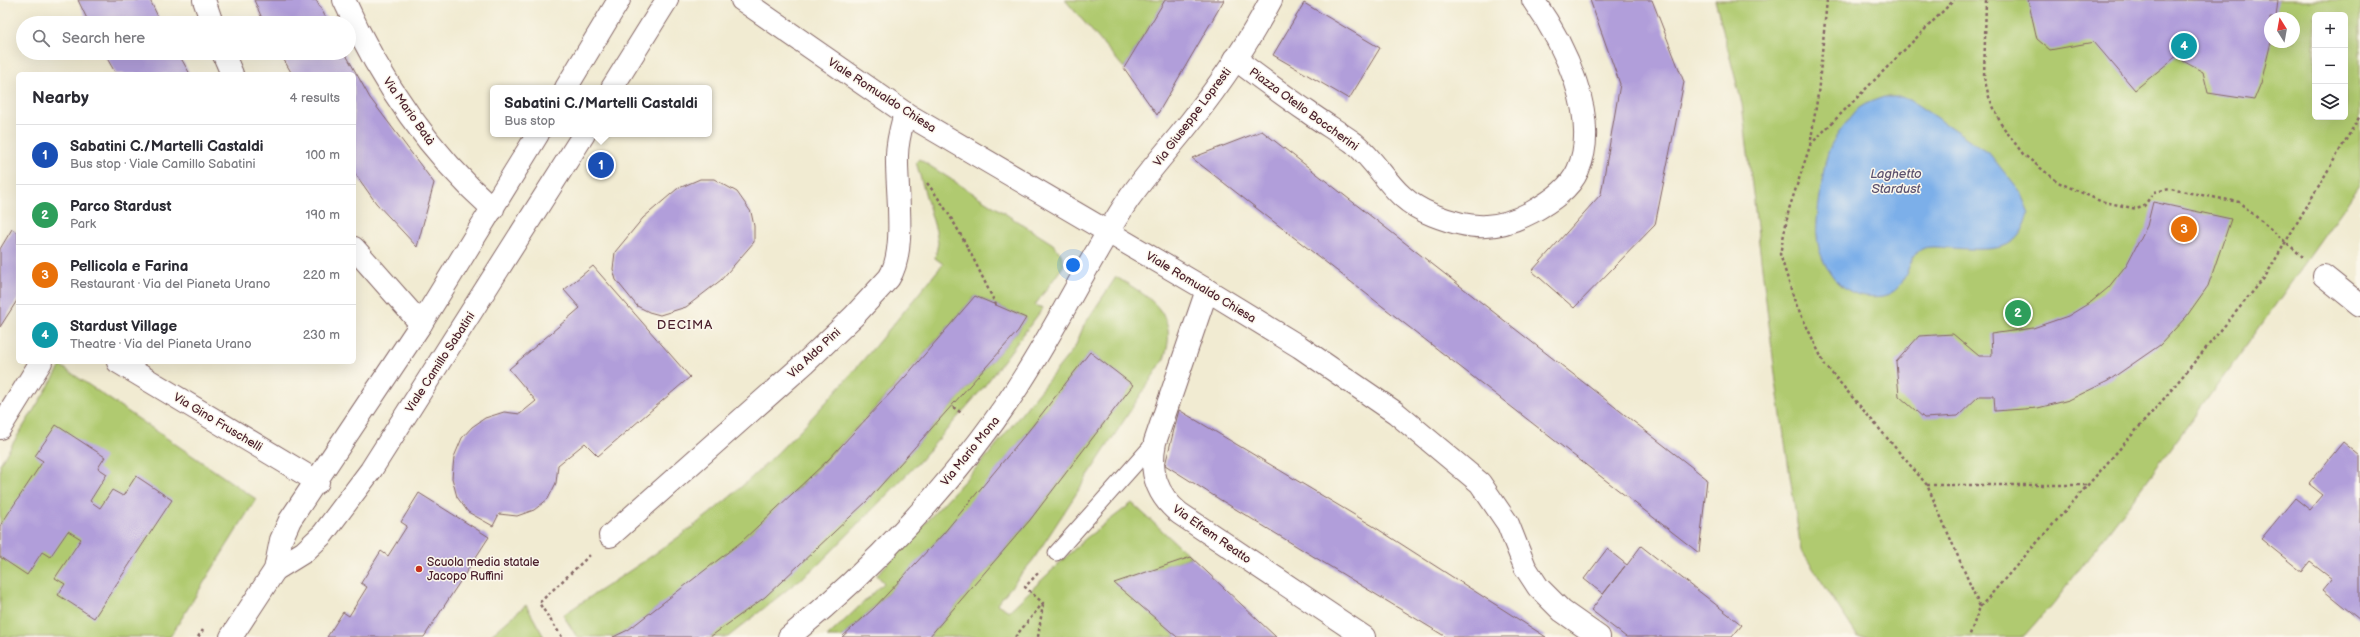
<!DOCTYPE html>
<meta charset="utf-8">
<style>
:root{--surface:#fff;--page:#f7f7f7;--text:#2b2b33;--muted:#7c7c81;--line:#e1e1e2;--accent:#c8321e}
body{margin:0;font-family:"Balsamiq Sans",sans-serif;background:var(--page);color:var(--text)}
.controls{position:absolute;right:12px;top:12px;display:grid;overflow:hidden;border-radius:6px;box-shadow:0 4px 16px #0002}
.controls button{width:36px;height:36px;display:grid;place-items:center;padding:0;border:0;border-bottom:1px solid var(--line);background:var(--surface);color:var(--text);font:20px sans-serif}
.compass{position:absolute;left:2264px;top:12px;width:36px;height:36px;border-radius:50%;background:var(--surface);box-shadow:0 4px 16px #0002;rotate:349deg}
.you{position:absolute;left:1073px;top:265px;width:14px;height:14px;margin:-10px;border:3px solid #fff;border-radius:50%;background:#1a73e8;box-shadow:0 0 0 6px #1a73e833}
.badge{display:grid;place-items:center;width:26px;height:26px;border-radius:50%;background:var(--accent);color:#fff;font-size:13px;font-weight:700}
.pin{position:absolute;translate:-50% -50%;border:2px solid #fff;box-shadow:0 1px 4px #0006}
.popup{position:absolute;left:490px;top:85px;width:222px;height:52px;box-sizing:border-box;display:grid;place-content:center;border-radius:6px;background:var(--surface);filter:drop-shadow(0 1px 3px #0005);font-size:13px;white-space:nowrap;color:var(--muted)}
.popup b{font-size:15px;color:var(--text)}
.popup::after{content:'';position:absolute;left:50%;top:100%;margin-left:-8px;border:8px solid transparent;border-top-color:var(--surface)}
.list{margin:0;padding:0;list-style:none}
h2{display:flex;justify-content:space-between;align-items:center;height:52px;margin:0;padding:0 16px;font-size:17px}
h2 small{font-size:13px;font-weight:400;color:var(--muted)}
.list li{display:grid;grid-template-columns:26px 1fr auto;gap:12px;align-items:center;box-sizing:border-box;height:60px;padding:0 16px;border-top:1px solid var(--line)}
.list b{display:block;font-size:15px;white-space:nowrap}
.list p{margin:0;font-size:13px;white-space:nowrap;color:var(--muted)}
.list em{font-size:13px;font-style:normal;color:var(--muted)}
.icon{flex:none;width:22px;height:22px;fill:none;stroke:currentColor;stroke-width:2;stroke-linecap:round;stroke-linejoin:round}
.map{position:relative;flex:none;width:2360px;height:637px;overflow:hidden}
.search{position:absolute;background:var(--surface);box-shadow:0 4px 16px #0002;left:16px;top:16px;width:340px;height:44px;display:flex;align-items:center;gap:10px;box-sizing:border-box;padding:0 14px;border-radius:22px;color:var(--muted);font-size:15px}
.panel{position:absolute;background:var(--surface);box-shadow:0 4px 16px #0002;left:16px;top:72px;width:340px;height:292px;border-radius:6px}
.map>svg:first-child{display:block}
</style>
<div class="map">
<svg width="2360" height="637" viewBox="0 0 2360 637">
<rect width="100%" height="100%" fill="#fbf7ec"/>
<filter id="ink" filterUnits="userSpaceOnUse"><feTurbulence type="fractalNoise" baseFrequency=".025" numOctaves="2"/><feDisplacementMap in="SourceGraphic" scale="8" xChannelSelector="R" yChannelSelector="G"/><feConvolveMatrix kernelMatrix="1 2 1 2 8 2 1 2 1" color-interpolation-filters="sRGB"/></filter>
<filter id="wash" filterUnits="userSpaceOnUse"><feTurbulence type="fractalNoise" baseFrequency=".012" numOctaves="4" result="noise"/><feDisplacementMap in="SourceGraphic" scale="16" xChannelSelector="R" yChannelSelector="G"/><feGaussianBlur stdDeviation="0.9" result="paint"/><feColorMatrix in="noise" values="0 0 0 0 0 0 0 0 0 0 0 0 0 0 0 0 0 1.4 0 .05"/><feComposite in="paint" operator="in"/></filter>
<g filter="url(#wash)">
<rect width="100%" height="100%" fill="#f1ebd2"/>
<g fill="#b0ca6f" stroke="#7d744d" fill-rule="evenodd">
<polygon points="1065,0 1165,0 1124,68"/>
<path d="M1715,0H2360V185L2247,345L2131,502L2053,604L2024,637H1858L1801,550L1776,382L1742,104ZM2315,15H2345V117H2315ZM2270,18H2294V42H2270Z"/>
<path d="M919,159L1053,244L1061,254L1064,265L1035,305L1043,308L983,388L917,464L818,565L728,637H710L867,501L1018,331L1026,318L975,296C901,381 826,465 742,541C707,573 666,600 628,630L613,637H577L563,615C627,572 695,531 751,478C822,413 882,338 943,264L935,258L938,243L936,231L916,162Z"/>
<path d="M1116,277C1150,297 1180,314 1164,359L1033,560L997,604L1009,611L1085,539L1132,503L1191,557L1115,583L1177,637H929L1030,520L1133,385L1090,352C1013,451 935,553 842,637H827L884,583L877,575L989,454L1075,347L1084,325Z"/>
<polygon points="61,366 256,499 170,637 0,637 0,464"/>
<polygon points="526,605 544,637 489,637"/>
</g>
<path fill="#7cafe9" stroke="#63678a" d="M1884,97H1901L1910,100L1989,153L2020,192L2029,213C2026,224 2021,237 2010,243C1994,254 1952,247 1932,247C1898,246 1919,304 1865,296C1853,295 1842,287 1834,278C1811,248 1816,224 1821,189C1823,174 1825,158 1831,145C1835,137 1852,114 1859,108C1866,103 1875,100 1884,97Z"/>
<g id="blocks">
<g fill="#b19eda">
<polygon points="78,0 150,0 161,23 89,23"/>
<polygon points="254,0 316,0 329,23 264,23"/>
<polygon points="1165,0 1224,0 1157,115 1124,68"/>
<polygon points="1590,0 1652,0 1684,82 1655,225 1574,308 1532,271 1601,194 1620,84"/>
<polygon points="2028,0 2278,0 2276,18 2270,18 2271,42 2261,83 2254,100 2208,93 2203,72 2183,61 2179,54 2135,90 2094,42 2050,50 2037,39"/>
<polygon points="1304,3 1380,48 1349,99 1273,55"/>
<polygon points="104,53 178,53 190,74 116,74"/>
<polygon points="280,53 345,53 370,98 434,183 417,247 376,203 354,172 354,74 292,74"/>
<polygon points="1262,131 1707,479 1699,553 1192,158"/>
<polygon points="700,179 714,179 737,192 751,212 754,226 754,242 721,280 686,307 660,315 649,312 637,306 616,280 613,269 615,252 643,218 677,189"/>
<polygon points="2153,202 2231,219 2208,286 2186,317 2160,345 2108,381 2069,400 2038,408 1995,411 1994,396 1979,396 1958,416 1924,418 1899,396 1896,362 1919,336 1953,334 1979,356 1992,356 1991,334 2033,328 2068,316 2091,302 2108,288 2127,264 2147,226"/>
<polygon points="12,229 18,233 18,299 0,327 0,249"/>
<polygon points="593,266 690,377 598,456 585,443 558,465 556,483 548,499 534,510 517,516 499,514 493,526 468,512 457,497 452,478 454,457 462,438 472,427 485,418 504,412 520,414 536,401 509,369 580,308 564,290"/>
<polygon points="975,296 1026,318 1018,331 867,501 765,597 710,637 613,637 628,630 741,542 828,460 906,376"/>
<polygon points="1090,352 1133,385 1030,520 929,637 842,637 874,608 943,534 1030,429"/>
<polygon points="1179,410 1373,526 1546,637 1446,637 1219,499 1165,465"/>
<polygon points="56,425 105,457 98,468 107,474 90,501 100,508 112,490 123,496 136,476 172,500 94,618 58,595 65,584 55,578 81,539 68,531 50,557 42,552 27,575 0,557 0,526 43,461 35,456"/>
<polygon points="2343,442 2360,456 2360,620 2323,590 2332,579 2310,562 2302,572 2261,539 2295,498 2310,510 2323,495 2309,484"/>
<polygon points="419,493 489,537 424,637 327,637 343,612 349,616 367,587 361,583 381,551 388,556 407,526 401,522"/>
<polygon points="1641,546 1742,625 1732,637 1626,637 1591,610 1625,566 1603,594 1584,579 1607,549 1627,565"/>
<polygon points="1191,557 1276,637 1177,637 1114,583"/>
</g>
</g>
</g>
<g filter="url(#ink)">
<use href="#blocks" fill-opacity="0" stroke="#846665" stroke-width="1"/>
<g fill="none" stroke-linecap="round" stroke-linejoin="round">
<defs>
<polyline id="service" points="1056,553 1155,442"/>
<g id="minor">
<polyline points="204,0 212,23"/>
<path d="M344,0C379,78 429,152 493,209"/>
<polyline points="742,0 905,113 1207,290 1300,347 1396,413 1480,483 1508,524 1525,567 1538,587 1562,611 1599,637"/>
<polyline points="223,53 232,74"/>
<path d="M1235,59C1259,77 1283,95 1308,112C1323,123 1339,132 1354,143C1385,169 1390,198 1433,215C1471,230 1496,231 1532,212C1550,202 1570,189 1578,170C1601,118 1563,42 1533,0"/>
<polyline points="354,248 421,324"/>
<polyline points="2324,276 2360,305"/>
<path d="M1207,290L1155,442C1149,471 1156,494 1179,513L1364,637"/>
<polyline points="118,362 318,482"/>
<polyline points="0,428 41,362"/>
<path d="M610,536L805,363L854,316L889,278C907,251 896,188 897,156C897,141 901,128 905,113"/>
<path d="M789,637C871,571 957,479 1015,391C1056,330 1087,262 1128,200C1147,173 1170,148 1191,121C1220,84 1249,42 1271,0"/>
</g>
<g id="tertiary">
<polyline points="566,88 619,0"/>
<polyline points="612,88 667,0"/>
<polyline points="275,570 304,552 323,534 371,470 584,134"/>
<polyline points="231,637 275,570 281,540 290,520 421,324 538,134"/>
</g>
</defs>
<use href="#service" stroke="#846665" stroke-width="17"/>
<use href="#minor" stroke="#846665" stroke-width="24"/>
<use href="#tertiary" stroke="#846665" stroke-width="24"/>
<g stroke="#846665" stroke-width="2.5" stroke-dasharray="3 3" stroke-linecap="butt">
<polyline points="1827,0 1818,94 1810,146 1789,209 1780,254 1795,302 1825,365 1927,485 1980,607 1969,637"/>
<polyline points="1986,0 1984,77 1989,97 2001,124 2023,154 2058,182 2100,201 2137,209 2144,206 2154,192 2170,189 2239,202 2303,257"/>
<polyline points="1810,145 1954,0"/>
<path d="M927,183C956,220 975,262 996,305"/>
<polyline points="953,407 963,414"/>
<polyline points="1927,485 2086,485"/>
<polyline points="1980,607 2162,401 2265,277 2360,116"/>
<polyline points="198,637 203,630"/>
<polyline points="562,637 539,603 590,555"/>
<polyline points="1015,637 1043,603 1025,587 1040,571"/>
<polyline points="1038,637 1043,604"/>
</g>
<use href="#service" stroke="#fff" stroke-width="15"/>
<use href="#minor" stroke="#fff" stroke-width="22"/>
<use href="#tertiary" stroke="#fff" stroke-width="22"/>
</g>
</g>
<circle fill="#c8321e" stroke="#fbf7ec" stroke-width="1.5" cx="419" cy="569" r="4"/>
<g text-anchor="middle" stroke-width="3" stroke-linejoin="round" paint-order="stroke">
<g font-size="12" fill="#4a1f2b" stroke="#fbf7ec">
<text transform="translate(882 95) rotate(33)" y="4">Viale Romualdo Chiesa</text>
<text transform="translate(1304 109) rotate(36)" y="4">Piazza Otello Boccherini</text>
<text transform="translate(409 111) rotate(55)" y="4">Via Mario Batà</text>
<text transform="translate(1192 117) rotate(-53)" y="4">Via Giuseppe Lopresti</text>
<text transform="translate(1201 287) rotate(31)" y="4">Viale Romualdo Chiesa</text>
<text transform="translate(814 353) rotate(-43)" y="4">Via Aldo Pini</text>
<text transform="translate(440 362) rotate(-57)" y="4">Viale Camillo Sabatini</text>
<text transform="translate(218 422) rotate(31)" y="4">Via Gino Fruschelli</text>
<text transform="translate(970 451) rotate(-51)" y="4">Via Mario Mona</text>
<text transform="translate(1212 534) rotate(35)" y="4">Via Efrem Reatto</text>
</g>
<g font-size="12" fill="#4a1f2b" stroke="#fbf7ec" text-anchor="start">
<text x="427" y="566">Scuola media statale<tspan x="427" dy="14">Jacopo Ruffini</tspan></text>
</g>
<g font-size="13" font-style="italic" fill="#5c516e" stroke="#fbf7ec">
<text x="1896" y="178">Laghetto<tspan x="1896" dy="15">Stardust</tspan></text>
</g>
<g font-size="13" letter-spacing="1" fill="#4a1f2b" stroke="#fbf7ec">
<text x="685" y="329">DECIMA</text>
</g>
</g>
</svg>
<div class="controls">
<button>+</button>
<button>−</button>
<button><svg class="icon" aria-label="layers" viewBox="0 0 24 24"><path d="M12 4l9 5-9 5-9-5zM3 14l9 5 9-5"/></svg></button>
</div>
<svg class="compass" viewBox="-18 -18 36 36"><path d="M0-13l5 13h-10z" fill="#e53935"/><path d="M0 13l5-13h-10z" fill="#7c7c81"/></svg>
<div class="you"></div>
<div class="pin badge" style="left:601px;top:165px;background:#1a4fb4">1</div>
<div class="popup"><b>Sabatini C./Martelli Castaldi</b>Bus stop</div>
<div class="pin badge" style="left:2018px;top:313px;background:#2e9e5b">2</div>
<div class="pin badge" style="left:2184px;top:229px;background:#e8710a">3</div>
<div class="pin badge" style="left:2184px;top:46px;background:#0f9aa8">4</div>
<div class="search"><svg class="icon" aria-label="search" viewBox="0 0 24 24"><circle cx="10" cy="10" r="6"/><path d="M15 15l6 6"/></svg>Search here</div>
<section class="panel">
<h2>Nearby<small>4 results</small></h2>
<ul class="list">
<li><span class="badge" style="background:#1a4fb4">1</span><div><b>Sabatini C./Martelli Castaldi</b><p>Bus stop · Viale Camillo Sabatini</p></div><em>100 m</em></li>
<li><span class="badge" style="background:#2e9e5b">2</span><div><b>Parco Stardust</b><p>Park</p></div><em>190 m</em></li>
<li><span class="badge" style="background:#e8710a">3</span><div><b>Pellicola e Farina</b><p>Restaurant · Via del Pianeta Urano</p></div><em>220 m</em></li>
<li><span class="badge" style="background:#0f9aa8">4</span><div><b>Stardust Village</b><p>Theatre · Via del Pianeta Urano</p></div><em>230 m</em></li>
</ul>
</section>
</div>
